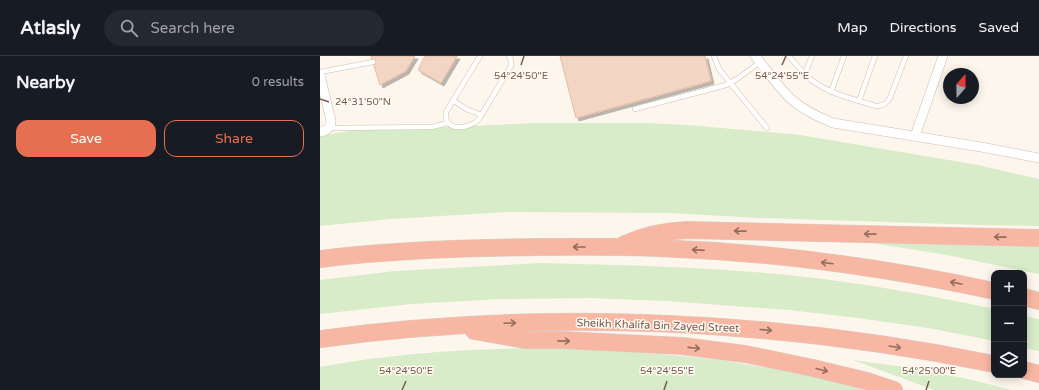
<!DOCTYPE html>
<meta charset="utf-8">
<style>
:root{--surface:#171b24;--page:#242831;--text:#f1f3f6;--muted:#9ea1a6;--line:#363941;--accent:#e76f51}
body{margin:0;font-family:"Varela Round",sans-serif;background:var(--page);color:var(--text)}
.controls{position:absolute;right:12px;bottom:12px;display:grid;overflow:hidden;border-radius:8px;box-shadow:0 2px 10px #0003}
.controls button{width:36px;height:36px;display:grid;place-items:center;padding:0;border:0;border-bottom:1px solid var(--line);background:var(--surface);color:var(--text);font:20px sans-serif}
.compass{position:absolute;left:623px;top:12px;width:36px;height:36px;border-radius:50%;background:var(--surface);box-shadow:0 2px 10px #0003;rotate:20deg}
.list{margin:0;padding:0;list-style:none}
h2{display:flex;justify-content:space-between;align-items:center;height:52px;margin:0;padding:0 16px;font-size:17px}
h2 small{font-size:13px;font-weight:400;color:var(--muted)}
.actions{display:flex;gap:8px;padding:12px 16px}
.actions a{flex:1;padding:9px 0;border:1px solid var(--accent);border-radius:12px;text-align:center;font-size:14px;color:var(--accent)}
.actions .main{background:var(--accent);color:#fff}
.icon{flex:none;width:22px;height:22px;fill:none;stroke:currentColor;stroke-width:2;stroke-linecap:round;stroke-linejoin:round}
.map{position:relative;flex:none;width:719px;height:334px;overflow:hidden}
header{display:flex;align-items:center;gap:24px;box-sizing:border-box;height:56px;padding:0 20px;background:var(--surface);border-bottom:1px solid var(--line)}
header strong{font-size:19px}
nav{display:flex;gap:22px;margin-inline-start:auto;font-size:14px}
.search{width:280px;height:36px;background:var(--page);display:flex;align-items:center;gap:10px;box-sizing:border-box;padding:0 14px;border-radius:22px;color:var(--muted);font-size:15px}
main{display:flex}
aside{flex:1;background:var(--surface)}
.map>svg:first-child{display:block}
</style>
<header>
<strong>Atlasly</strong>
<div class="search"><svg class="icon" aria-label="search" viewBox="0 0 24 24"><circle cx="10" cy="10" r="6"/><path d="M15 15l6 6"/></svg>Search here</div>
<nav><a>Map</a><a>Directions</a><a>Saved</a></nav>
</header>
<main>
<aside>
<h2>Nearby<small>0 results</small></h2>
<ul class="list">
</ul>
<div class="actions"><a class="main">Save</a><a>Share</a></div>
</aside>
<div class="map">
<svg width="719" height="334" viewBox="0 0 719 334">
<defs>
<filter id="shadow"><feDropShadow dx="3" dy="3" stdDeviation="0" flood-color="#0004"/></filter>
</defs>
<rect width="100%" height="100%" fill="#fdf6ec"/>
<g fill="#d8ecc9">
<polygon points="216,67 325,67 368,69 480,79 658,109 719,123 719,170 661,169 439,162 349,157 187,156 71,163 0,170 0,80 34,74 60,74"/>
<polygon points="539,185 719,188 719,218 627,199"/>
<path d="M222,207C307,209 392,211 477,220C543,227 609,239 674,253V285L608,272L538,262L469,254L347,245L269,242L180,243L91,248L0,258V224L75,215Z"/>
<polygon points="704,260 719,263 719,295 704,292"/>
<path d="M203,292C265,292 327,296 389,303H396C446,312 498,319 547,334H0V311C67,298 135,294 203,292Z"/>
<polygon points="533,304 584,311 648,323 692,334 614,334"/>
</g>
<g fill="#f3d5c3" stroke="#e6bba3" filter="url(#shadow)">
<polygon points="51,0 95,0 86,15 60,29"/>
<polygon points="105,0 137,0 121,27 98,14"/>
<polygon points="240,0 385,0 391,25 256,62"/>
</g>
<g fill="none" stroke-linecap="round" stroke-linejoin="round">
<defs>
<g id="service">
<path d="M160,0L126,56C123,77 150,73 159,63L191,10V4L189,0"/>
<polyline points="394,0 399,13 403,18 447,72"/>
<path d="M469,0C476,8 482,16 490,23C509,38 533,43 556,50C562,50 567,48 570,42L586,0"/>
<polyline points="0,16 53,6"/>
<polyline points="485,18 492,0"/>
<polyline points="511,36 524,0"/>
<polyline points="133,44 146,53 162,59"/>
<polyline points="539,45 555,0"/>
<polyline points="315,53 406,29 417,23 440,6"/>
<polyline points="9,72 112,71 127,67"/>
</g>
<g id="minor">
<path d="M435,0C447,14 457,30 471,43C483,54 498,61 513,67L661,91L719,102"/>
<path d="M0,19L11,65C11,71 7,75 0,76"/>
<polyline points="595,80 623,0"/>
</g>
<g id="motorway">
<path d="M305,188C325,179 345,175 366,174L719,182"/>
<path d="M0,203C72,194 145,192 217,191C257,191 297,190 337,192C450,196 563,211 674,235"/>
<polyline points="704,241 719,245"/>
<polyline points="154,275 188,281 206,284 243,284 362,290 425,298 493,312 547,325 574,334"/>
<path d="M0,283C224,253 453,263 674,308"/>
<polyline points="704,314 719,318"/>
</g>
</defs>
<use href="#service" stroke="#d1beb0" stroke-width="5.5"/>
<use href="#minor" stroke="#d1beb0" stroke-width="10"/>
<use href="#motorway" stroke="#dad1cd" stroke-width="18"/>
<use href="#service" stroke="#fff" stroke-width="4.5"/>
<use href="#minor" stroke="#fff" stroke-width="9"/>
<use href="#motorway" stroke="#f7b7a3" stroke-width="17"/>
</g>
<defs><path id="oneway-shaft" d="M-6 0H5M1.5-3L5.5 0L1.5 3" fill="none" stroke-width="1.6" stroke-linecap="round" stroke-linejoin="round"/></defs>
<g stroke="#936e5e">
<use href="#oneway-shaft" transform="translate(420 175) rotate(-179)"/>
<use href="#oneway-shaft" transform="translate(550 178) rotate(-179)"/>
<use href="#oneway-shaft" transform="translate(680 181) rotate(-179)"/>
<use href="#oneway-shaft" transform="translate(259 191) rotate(180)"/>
<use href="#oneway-shaft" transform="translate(378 194) rotate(-176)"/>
<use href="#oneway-shaft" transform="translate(507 207) rotate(-173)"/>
<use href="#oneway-shaft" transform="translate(636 227) rotate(-170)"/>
<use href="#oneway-shaft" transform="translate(190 267) rotate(-2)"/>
<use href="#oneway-shaft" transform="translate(446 274) rotate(5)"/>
<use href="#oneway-shaft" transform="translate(244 285) rotate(1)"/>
<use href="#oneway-shaft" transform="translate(575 291) rotate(9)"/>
<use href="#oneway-shaft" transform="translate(374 292) rotate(6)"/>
<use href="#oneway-shaft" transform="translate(502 314) rotate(14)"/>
</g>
<path fill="none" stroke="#7a5c4d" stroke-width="1.5" d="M201,9L204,0M462,9L466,0M0,43L9,46M82,334L86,325M344,334L347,325M606,334L609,325"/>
<g text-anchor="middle" stroke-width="3" stroke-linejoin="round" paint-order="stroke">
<g font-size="11" fill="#7a5c4d" stroke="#fffaf3">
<text transform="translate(338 269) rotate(2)" y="4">Sheikh Khalifa Bin Zayed Street</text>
</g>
</g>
<g font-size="10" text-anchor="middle" fill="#7a5c4d" stroke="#fffaf3" stroke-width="3" stroke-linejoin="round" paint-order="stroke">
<text x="201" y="23">54°24'50"E</text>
<text x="462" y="23">54°24'55"E</text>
<text x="43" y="49">24°31'50"N</text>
<text x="86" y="318">54°24'50"E</text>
<text x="347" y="318">54°24'55"E</text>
<text x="609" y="318">54°25'00"E</text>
</g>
</svg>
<div class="controls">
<button>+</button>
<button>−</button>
<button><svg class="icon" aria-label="layers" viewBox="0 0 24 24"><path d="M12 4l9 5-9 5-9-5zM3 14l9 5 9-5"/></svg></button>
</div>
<svg class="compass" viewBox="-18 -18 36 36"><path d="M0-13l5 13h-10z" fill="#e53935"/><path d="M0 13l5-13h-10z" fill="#9ea1a6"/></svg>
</div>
</main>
